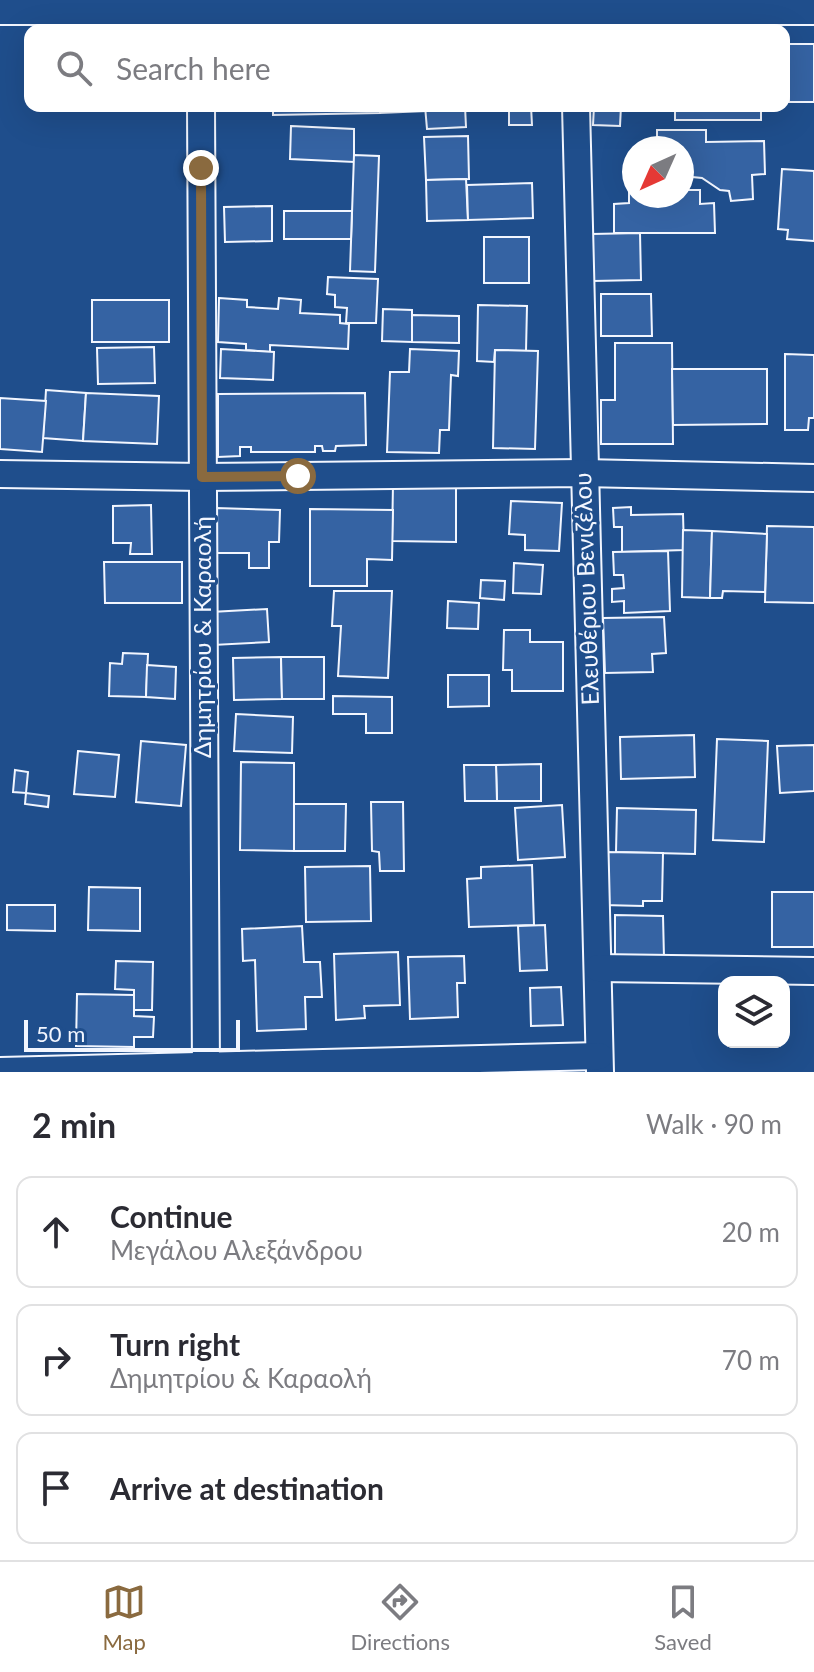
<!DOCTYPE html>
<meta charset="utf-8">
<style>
:root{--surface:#fff;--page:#f2f2f3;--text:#2b2b33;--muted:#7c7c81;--line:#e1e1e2;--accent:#8a6a3f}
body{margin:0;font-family:Lato,sans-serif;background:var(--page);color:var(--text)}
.controls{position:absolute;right:24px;bottom:24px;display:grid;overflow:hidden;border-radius:16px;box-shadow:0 8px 32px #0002}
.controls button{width:72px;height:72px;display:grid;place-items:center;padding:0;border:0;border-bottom:2px solid var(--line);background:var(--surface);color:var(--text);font:40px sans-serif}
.compass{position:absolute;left:622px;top:136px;width:72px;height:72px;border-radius:50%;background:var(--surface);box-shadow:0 8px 32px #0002;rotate:225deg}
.scale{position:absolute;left:24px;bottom:20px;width:216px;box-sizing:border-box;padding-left:8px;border:4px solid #f2f6ff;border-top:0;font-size:22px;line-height:28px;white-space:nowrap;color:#f2f6ff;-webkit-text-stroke:6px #1f4e8c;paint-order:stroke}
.stop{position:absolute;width:24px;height:24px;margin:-18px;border:6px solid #8a6a3f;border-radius:50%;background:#fff}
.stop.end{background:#8a6a3f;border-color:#fff;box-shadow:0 2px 8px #0008}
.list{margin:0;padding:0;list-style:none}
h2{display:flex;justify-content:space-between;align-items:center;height:104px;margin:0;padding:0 32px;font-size:34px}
h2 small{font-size:26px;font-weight:400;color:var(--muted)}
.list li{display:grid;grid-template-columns:52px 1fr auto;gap:24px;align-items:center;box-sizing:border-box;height:112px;margin:0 16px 16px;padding:0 16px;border:2px solid var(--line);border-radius:16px}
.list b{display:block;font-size:30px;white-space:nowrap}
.list p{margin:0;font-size:26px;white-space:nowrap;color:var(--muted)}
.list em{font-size:26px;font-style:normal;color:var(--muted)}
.icon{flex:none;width:44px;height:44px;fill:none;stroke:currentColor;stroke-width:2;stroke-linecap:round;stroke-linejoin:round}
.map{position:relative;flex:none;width:814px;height:1072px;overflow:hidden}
.search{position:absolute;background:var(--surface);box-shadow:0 8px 32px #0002;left:24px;right:24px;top:24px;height:88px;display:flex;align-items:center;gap:20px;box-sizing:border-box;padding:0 28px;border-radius:16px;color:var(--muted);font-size:30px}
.sheet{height:488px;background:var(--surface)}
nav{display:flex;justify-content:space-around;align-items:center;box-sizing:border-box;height:112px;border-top:2px solid var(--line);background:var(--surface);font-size:22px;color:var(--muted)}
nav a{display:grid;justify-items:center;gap:4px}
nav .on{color:var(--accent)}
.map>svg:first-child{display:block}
</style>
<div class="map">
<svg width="814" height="1072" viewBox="0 0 814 1072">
<rect width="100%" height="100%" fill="#1f4e8c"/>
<g fill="#3563a3" stroke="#f2f6ff" stroke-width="2">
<rect x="789" y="44" width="25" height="58"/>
<polygon points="273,106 380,106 380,113 273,115"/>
<polygon points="380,106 425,106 426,111 380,113"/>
<polygon points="425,106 465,106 466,127 427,129"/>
<polygon points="492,106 531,106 532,125 509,125 509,109 492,109"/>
<polygon points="594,106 621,106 620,126 593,125"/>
<rect x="675" y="106" width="86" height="14"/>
<polygon points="291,126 354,129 354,162 290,159"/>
<polygon points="657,130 706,130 706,142 764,141 765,174 752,175 753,199 731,201 729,191 720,190 702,178 682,176 682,148 657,148"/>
<polygon points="468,136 469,179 426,180 424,137"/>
<polygon points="354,155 379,156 375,272 350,271"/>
<polygon points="782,169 814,171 814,241 787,239 788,230 778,229"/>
<polygon points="466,179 468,220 427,221 426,180"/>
<polygon points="532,183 533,218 468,220 467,185"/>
<polygon points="629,190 634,190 634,196 682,196 682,190 700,190 700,204 714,203 715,233 614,233 614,204 629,203"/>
<polygon points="272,206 272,241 225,242 224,207"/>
<polygon points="284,211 352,211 351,239 284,239"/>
<polygon points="640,233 641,280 593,281 592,234"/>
<rect x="484" y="237" width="45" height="46"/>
<polygon points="328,277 378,279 376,323 346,323 347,308 335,307 335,295 327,294"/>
<polygon points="601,294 651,294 652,336 601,336"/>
<polygon points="219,298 247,300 247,307 278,309 279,298 301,300 300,313 340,315 340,323 349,324 348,349 270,345 270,352 246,350 246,344 218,342"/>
<rect x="92" y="300" width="77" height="42"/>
<polygon points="478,305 527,306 526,351 495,350 494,362 477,361"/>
<polygon points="383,309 412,310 412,342 382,341"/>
<polygon points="412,315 459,316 459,343 412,342"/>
<polygon points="615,343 672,343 673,444 601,444 601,400 615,400"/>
<polygon points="154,347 155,383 98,384 97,348"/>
<polygon points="221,349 274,352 273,380 220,378"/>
<polygon points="410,349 459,351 458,376 451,375 449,430 440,430 439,453 387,452 390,372 409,372"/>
<polygon points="495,350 538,351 535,449 493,448"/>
<polygon points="785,354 814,355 814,418 809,418 808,430 785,430"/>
<polygon points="672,369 767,369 767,424 673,425"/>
<polygon points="46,390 86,393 83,441 43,438"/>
<polygon points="86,393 159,396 157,444 83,441"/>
<polygon points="365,393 366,445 336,446 335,451 323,451 322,446 315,446 315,452 251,452 251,447 240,447 240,456 218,457 218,394"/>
<polygon points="0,398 46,401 42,452 0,449"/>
<polygon points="393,484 456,485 456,542 392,541"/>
<polygon points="511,501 562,503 559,551 525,550 525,535 509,534"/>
<polygon points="151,505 152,554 130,554 131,543 113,543 113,506"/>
<polygon points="631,507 631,515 683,514 684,550 622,552 622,527 614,527 613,508"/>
<polygon points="216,508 280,510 279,542 269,542 269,568 249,568 249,553 215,553"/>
<polygon points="310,509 393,510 392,560 367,559 367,586 310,586"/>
<polygon points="767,526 814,527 814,603 765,602"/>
<polygon points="683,530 712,531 710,598 682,597"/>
<polygon points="712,531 767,534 765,592 723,591 722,598 710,598"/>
<polygon points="668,551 670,611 624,613 624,601 612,602 612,589 624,588 623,575 614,575 613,552"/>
<polygon points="104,562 182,562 182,603 105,603"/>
<polygon points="514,563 543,565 541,594 513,593"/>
<polygon points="481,580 505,581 504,600 480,598"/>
<polygon points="334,591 392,591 388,678 338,676 341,626 332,626"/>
<polygon points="448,601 479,603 478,629 447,628"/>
<polygon points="267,609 269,642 213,645 211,612"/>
<polygon points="664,617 666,653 652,654 653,672 605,673 603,618"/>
<polygon points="504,630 530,630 530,642 563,642 563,691 512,691 512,670 503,670"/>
<polygon points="123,653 148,654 146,697 109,696 110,663 122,664"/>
<polygon points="281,657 282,699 234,700 233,658"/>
<polygon points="281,657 324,657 324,699 282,699"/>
<polygon points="147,665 176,667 175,699 146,697"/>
<polygon points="448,675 489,675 489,706 448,707"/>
<polygon points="333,696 392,697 392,733 366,733 366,714 333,714"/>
<polygon points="236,714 293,717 292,753 234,751"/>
<polygon points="694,735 695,777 621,779 620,737"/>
<polygon points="717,739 768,741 764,842 713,840"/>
<polygon points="141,741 186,745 181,806 136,802"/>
<polygon points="814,745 814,791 780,793 777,746"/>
<polygon points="78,751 119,755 115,797 74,794"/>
<polygon points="241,762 294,763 294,851 240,850"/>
<polygon points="541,764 541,801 497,801 496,765"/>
<polygon points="464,765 496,765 497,801 465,801"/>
<polygon points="15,770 28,772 26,793 13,792"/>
<polygon points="26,793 49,796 48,807 25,804"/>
<polygon points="371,802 403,802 404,871 380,871 379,852 372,851"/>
<polygon points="294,804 346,804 345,851 294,851"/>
<polygon points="562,805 565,857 518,860 515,808"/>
<polygon points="617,808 696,810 695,854 616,852"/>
<polygon points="605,852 663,853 662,901 643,901 643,906 603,905"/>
<polygon points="532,865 534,925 469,927 467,879 481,878 481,867"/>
<polygon points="370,866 371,921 306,922 305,867"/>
<polygon points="89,887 140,888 140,931 88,930"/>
<rect x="772" y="892" width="42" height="55"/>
<polygon points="7,905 55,905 55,931 7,930"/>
<polygon points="615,915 663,916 664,958 615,958"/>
<polygon points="545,925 547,970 520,971 518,926"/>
<polygon points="302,926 304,962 320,962 322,997 305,997 306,1029 257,1031 255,960 243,961 242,929"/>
<polygon points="398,952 400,1005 364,1006 365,1018 336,1020 334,954"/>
<polygon points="464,956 465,983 457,983 458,1017 410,1019 408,957"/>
<polygon points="116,961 153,962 152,1010 134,1010 134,990 115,989"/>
<polygon points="561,987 563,1025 531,1026 530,988"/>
<polygon points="77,994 134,995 134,1016 154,1017 153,1037 134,1037 134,1047 76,1046"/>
</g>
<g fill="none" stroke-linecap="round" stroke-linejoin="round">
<defs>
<g id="minor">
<polyline points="0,11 814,11"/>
<polyline points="201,106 206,1072"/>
<polyline points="576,106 600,1072"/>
<polyline points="0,474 202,477 583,473 814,478"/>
<polyline points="598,968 814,971"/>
<polyline points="0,1071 599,1056"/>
</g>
</defs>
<use href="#minor" stroke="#f2f6ff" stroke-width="30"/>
<use href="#minor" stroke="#1f4e8c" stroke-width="26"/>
</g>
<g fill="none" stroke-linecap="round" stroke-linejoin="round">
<polyline stroke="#8a6a3f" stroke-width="10" points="201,168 202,477 298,476"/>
</g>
<g text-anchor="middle" stroke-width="6" stroke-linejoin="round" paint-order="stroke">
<g font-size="24" fill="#f2f6ff" stroke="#1f4e8c">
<text transform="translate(587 589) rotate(-92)" y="8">Ελευθέριου Βενιζέλου</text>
<text transform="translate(203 637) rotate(-90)" y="8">Δημητρίου &amp; Καραολή</text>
</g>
</g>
</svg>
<div class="controls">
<button><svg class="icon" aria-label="layers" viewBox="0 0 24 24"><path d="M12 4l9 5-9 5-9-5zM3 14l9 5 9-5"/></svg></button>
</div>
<svg class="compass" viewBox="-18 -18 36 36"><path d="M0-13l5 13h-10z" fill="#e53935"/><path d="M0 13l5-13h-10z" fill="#7c7c81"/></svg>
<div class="scale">50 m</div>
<div class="stop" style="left:298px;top:476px"></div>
<div class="stop end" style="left:201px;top:168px"></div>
<div class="search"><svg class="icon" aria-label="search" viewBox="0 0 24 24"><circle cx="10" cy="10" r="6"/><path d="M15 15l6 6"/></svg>Search here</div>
</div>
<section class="sheet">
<h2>2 min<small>Walk · 90 m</small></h2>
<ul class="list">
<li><svg class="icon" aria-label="ahead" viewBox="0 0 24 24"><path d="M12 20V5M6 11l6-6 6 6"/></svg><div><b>Continue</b><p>Μεγάλου Αλεξάνδρου</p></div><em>20 m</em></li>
<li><svg class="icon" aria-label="right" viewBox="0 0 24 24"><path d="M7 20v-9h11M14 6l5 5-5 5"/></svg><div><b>Turn right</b><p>Δημητρίου &amp; Καραολή</p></div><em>70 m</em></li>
<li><svg class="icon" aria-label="arrive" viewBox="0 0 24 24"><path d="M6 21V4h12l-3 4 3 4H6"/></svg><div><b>Arrive at destination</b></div></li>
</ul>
</section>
<nav>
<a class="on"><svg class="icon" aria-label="map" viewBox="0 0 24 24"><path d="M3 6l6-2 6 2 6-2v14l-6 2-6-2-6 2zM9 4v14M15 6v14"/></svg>Map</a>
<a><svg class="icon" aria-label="directions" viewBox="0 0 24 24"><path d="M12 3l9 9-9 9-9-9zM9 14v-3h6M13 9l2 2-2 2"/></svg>Directions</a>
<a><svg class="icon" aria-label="saved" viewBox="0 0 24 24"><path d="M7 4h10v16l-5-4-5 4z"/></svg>Saved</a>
</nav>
